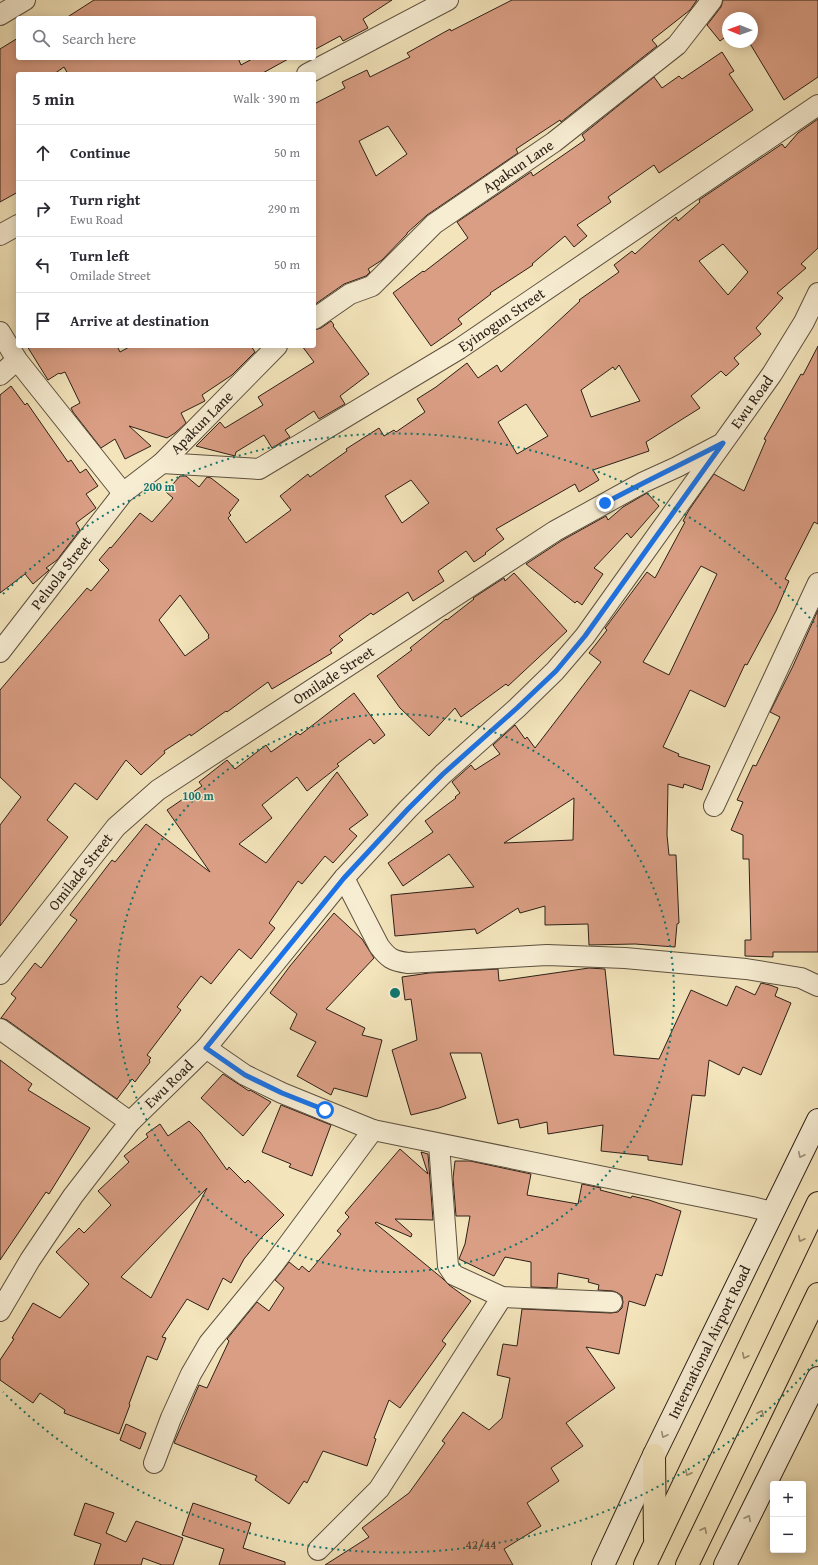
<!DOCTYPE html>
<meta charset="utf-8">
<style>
:root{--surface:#fff;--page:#f2f2f3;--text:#2b2b33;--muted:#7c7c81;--line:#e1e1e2}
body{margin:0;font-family:"Gentium Book Plus",serif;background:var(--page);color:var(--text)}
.controls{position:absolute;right:12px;bottom:12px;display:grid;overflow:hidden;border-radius:4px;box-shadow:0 2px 10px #0003}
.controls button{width:36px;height:36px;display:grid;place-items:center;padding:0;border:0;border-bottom:1px solid var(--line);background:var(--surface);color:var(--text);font:20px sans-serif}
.compass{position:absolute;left:722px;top:12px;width:36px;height:36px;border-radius:50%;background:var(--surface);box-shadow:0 2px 10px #0003;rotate:271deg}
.stop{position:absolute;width:12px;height:12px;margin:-9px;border:3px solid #1a73e8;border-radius:50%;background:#fff}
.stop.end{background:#1a73e8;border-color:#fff;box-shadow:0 1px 4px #0008}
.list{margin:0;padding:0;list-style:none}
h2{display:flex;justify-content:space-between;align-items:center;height:52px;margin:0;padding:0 16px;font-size:17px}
h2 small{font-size:13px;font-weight:400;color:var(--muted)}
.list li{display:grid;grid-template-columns:26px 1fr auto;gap:12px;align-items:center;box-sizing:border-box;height:56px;padding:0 16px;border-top:1px solid var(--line)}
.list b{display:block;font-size:15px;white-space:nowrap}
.list p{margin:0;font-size:13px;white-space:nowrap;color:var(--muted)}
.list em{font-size:13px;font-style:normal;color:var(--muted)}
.icon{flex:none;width:22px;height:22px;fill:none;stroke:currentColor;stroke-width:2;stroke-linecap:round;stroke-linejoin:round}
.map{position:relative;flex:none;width:818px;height:1565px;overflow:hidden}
.search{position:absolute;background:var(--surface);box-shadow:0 2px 10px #0003;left:16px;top:16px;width:300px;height:44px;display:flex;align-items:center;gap:10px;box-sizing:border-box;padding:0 14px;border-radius:4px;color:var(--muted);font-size:15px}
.panel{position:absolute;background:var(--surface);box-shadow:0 2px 10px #0003;left:16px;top:72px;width:300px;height:276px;border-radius:4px}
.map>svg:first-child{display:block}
</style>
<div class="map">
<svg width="818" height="1565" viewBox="0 0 818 1565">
<rect width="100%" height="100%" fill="#f3e4bb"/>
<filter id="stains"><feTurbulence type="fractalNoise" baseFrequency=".005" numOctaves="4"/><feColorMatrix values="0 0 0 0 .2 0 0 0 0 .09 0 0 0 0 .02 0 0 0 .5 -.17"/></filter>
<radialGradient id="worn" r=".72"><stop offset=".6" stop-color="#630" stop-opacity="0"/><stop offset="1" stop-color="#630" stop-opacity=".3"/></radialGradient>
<g fill="#da9e84" stroke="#2d2016" fill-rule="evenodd">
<polygon points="94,0 392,0 363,19 368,28 343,41 340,36 314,50 314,18 66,18"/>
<path d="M512,0H697L690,10L652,40L657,46L561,122L560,120L516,149L518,153L427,215L407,233V234L382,260L368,269L370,272L366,276L344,284L314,305V104L345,88L342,82L367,70L370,77L410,57L407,53L450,29L451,31ZM388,126L407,154L376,176L359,141Z"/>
<polygon points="723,0 818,0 818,77 784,100 749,42 752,42 752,18 728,18 728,35 720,41 707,25 721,7"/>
<polygon points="18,38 18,58 238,58 241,65 254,58 290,58 261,74 68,74 64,67 54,74 18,74 18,192 0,202 0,49"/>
<polygon points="722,52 734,71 729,74 753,110 659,173 654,165 608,197 611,202 577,225 587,236 574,247 565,236 532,264 533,265 490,293 491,294 458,319 462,324 431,346 393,293 423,271 424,272 468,238 457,222 531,172 533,176 585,140 582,135 654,77 662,88 679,76 682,79"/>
<path d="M818,119V248L801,264L806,268L777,293L783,298L756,328L761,334L734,358L739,364L726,376L721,371L691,396L700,408L646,442L649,451L593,470L599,480L579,492L575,484L496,529L504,539L485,553L486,554L474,562L466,551L438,571L444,581L413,601L408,592L373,615L371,613L339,636L343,640L330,650L332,653L272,689L268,682L227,712L226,711L191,736L190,734L164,751L165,753L141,775L126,760L97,800L75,783L47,820L68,837L0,926V825L21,797L0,777V690L87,588L91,591L109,570L99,560L110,547L111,548L140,513L152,522L173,498L166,492L180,476H186L199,487L207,477L211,478L239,500L229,513L231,515L228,518L246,543L291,510L280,496L308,474L310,477L347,451L346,449L379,428L384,436L394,430L396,432L425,412L417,399L436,387L467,363L478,378L497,365L501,372L540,338L580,301L579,300L619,272L614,265L632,251L635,254L676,217L678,221L700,202L699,200L782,144L785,148L798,133ZM723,244L748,272L728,295L699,261ZM619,365L640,401L591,417L581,390L613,367L615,370ZM526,404L548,436L517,454L498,422ZM411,480L429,503L402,523L385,496ZM180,595L209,635L208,636L209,638L185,656L159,620Z"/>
<polygon points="331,321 334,325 333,326 369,374 340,396 345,404 319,419 314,411 285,430 290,437 272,448 264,435 236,452 235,456 196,446 220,422 225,428 263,405 258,397 314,362 302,346 314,346 314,330 321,328"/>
<polygon points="27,346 117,346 120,352 131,346 251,346 255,352 232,375 202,395 205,401 181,413 186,423 175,433 167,438 129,426 151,446 125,459 115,439 101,448 73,412 71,408 80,403 65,372 60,374 59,373 48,380"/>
<path d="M818,346V524L814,522L785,579L789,581L776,611L747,665L745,664L725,707L690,690L663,747L679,754L678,756L710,766L702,790L684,784L683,788L668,784L667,835L669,855H676L679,923L677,924L675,947L635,944L589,945L588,924L545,925V906L520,913L518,908L477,934L475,929L395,936L391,895L474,887L449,854L403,886L388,863L433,832L425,821L456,798L455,797L460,793L452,782L471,765L475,770L500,754L493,745L515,725L525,739L527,737L535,748L601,662L589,653L607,630L605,628L606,627L647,572L655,578L685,522L683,521L689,510L714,474L744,491L766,440L764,439L801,374L803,375ZM701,566L717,574L669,675L643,662ZM574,798L573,840L504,843Z"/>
<polygon points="11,386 25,405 27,403 68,462 71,460 80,473 86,469 98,486 86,494 96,508 76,523 80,530 57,560 46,568 49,570 47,572 33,584 25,574 0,593 0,395"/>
<polygon points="647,493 659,506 631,538 627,533 594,568 603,574 582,605 577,601 575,603 526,564 561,541 606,516 608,520 623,507"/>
<polygon points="514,573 567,631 508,686 506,684 461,717 455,708 429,736 400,708 377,676 412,650 410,648 446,619 447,620 474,599 473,598 504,578 505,581"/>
<polygon points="818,610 818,952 773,952 773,957 745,956 745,940 751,940 749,859 743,859 743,835 731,830 743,802 737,800 753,765 756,766 780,717 770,712 793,666"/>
<polygon points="354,693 385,735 374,744 370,739 337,764 339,766 307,791 297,777 262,805 272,818 239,844 266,863 337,772 368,815 349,829 357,836 333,863 325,856 302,884 298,881 269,923 275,928 251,959 239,949 211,984 201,976 177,1007 181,1010 147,1055 151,1058 149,1060 150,1062 135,1082 132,1079 117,1099 7,1020 1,1018 16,998 11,994 35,963 41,968 77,920 70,915 112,860 115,862 146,824 210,872 167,810 202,786 199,782 227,760 235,769 266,745 271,752 298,733 300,735"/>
<polygon points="334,913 362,939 374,958 326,1009 365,1028 362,1035 382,1040 367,1097 334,1088 331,1095 297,1076 316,1042 290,1029 297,1014 270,993 290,966"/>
<polygon points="589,968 605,969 614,1055 659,1059 691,990 727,1006 736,986 755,995 761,983 770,985 778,988 775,996 791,1003 761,1075 743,1067 739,1075 709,1060 705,1096 692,1095 682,1165 648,1160 648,1156 601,1151 603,1125 548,1134 547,1122 520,1128 518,1119 498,1124 481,1053 450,1053 466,1098 439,1108 411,1115 392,1050 417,1040 411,999 405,1000 402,977 429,973 498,969 499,981"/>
<polygon points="0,1060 32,1084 28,1090 90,1128 49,1194 46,1192 0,1260"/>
<polygon points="223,1074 249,1091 250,1090 271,1102 243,1136 201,1098"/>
<polygon points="281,1105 331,1125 312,1176 289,1167 291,1164 262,1152"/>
<path d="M189,1121L200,1132L227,1170L229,1167L245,1183L248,1180L284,1215L261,1238L244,1259L231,1283L223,1278L208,1310L187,1299L162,1337L166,1338L157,1360L147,1356L129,1404L130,1405L119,1434L64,1413L65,1410L40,1393L33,1403L0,1380V1360L14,1339L12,1338L33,1303L60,1318L89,1284L56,1252L79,1228L84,1233L111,1205L98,1191L129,1162L124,1156L148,1137L146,1134L160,1124L168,1136ZM207,1188L151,1298L121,1277Z"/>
<polygon points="400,1149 428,1174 421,1152 428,1154 433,1220 395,1219 412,1234 411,1237 376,1222 375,1223 442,1278 449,1285 471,1301 442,1341 446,1344 400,1408 389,1400 374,1438 376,1439 367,1466 323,1451 307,1483 304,1481 289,1504 255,1480 257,1476 174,1443 199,1385 207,1388 229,1341 227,1339 257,1302 269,1311 284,1288 275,1280 289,1262 299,1270 302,1266 309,1272 341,1234 337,1231 349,1217 345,1213"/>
<polygon points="455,1161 470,1161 531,1174 527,1195 578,1204 582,1184 601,1188 600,1190 631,1198 632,1196 649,1200 681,1211 662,1276 656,1274 645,1306 629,1301 619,1354 586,1347 615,1388 566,1423 583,1446 551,1468 559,1481 527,1503 541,1526 504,1549 513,1565 325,1565 369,1537 362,1528 409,1493 445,1443 442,1441 463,1412 489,1430 502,1418 510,1378 497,1375 503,1344 517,1346 522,1309 611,1313 618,1312 622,1308 623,1302 622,1296 618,1293 613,1291 598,1290 599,1285 588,1282 589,1279 558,1273 557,1288 531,1287 531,1262 505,1257 494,1276 459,1259 465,1244 470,1216 456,1216 453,1178"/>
<polygon points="126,1424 146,1433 140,1449 120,1440"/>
<polygon points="85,1503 114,1513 106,1533 126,1542 136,1521 183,1538 173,1565 162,1565 143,1558 141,1565 94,1565 101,1544 74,1535"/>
<polygon points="193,1503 251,1523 243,1548 285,1562 285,1565 219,1565 224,1549 182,1535"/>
</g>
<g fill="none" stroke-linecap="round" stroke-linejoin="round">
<defs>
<g id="street">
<polyline points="0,15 25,0"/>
<polyline points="307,74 448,0"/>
<polyline points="0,235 18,225"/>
<path id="s1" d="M314,319L350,294L372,286L434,224L554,142L677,45L712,0"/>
<polyline points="0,332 17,360 123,493"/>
<polyline points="0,375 17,360"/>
<path id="s2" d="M162,463L259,469L459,349L818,105"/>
<path id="s3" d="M0,652L123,493L162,463L277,346"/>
<polyline points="714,806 818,583"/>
<path d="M344,878L379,946C388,958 392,961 408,963L547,955L625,958L746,969L801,978L818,986"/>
<path id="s4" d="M0,974L116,827L158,790L555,531L644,482L677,467L719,445"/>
<polyline points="0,1029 130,1122"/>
<polyline points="206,1048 245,1075 282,1093 373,1130 752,1207 772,1212"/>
<polyline points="439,1144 448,1266 454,1275 502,1297 612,1302"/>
<path id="s5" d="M0,1311L30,1260L73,1196L130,1122L206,1048L344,878L408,809L443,774L517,708L555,671L585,636L772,374L804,322L818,293"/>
<polyline points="154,1463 171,1418 191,1374 209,1343 273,1265 373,1130"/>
<polyline points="318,1550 379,1489 502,1297"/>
</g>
<g id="secondary">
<path id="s6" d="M603,1565L654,1455L818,1120"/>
<polyline points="725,1565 818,1378"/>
</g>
<g id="highway">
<polyline points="654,1455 655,1538"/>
<polyline points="645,1565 818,1203"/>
<polyline points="687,1565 818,1294"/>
</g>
</defs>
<use href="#street" stroke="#5e513f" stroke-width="22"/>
<use href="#secondary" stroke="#2d2016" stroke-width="24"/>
<use href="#highway" stroke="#2d2016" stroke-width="24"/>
<use href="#street" stroke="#f7edd3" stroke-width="20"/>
<use href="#secondary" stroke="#f7edd3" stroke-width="22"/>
<use href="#highway" stroke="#f3e4bb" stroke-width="22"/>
</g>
<defs><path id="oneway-chevron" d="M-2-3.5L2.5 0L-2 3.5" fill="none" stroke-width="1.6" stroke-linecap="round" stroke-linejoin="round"/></defs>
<g stroke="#9c917e">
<use href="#oneway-chevron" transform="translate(801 1155) rotate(116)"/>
<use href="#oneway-chevron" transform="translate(664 1435) rotate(116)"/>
<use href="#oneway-chevron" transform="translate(748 1518) rotate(-63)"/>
</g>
<g stroke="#9a8c71">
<use href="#oneway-chevron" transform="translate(801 1239) rotate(116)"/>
<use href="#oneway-chevron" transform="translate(745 1356) rotate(116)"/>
<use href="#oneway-chevron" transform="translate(761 1413) rotate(-64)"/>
<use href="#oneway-chevron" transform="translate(688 1473) rotate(116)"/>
<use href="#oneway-chevron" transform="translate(704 1530) rotate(-64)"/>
</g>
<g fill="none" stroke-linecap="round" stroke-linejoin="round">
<path stroke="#1a73e8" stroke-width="5" d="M325,1110L282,1093L245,1075L206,1048L344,878L408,809L443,774L517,708L556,671L585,636L723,443C684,463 644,482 605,503"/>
</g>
<g fill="none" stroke="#0f766e" stroke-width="2" stroke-dasharray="2 4">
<circle cx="395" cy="993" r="279"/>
<path d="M817 1360A559 559 0 0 1 3 1392M3 594A559 559 0 0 1 817 626"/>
</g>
<g text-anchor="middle" stroke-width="3" stroke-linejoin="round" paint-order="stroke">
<g font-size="13" fill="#584032">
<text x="481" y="1549">42/44</text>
</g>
<g font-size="15" fill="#2d2016" stroke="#f7edd3">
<text dy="5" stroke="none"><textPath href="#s1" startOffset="257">Apakun Lane</textPath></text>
<text dy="5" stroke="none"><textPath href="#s2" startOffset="382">Eyinogun Street</textPath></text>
<text dy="5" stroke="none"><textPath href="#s5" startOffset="1184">Ewu Road</textPath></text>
<text dy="5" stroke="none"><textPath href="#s3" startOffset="307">Apakun Lane</textPath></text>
<text dy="5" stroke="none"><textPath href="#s3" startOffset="100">Peluola Street</textPath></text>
<text dy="5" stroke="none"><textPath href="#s4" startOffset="453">Omilade Street</textPath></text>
<text dy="5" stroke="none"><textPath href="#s4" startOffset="130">Omilade Street</textPath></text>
<text dy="5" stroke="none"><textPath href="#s5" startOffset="284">Ewu Road</textPath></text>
<text dy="5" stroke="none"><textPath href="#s6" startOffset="247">International Airport Road</textPath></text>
</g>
</g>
<circle cx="395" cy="993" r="6" fill="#0f766e" stroke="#f7edd3" stroke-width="2"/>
<g font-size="12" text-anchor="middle" font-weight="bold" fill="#0f766e" stroke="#f7edd3" stroke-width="3" stroke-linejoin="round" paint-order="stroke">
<text x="159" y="491">200 m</text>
<text x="198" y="800">100 m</text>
</g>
<rect width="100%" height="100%" filter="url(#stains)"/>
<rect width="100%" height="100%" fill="url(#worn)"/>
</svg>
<div class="controls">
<button>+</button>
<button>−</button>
</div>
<svg class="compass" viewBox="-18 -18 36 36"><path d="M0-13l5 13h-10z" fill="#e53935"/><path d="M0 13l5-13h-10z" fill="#7c7c81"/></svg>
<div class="stop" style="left:325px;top:1110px"></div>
<div class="stop end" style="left:605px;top:503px"></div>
<div class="search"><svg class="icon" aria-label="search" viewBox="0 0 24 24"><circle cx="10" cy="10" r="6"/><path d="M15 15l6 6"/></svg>Search here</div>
<section class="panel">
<h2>5 min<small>Walk · 390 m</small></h2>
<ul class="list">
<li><svg class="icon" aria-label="ahead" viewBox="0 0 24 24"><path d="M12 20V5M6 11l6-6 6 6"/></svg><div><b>Continue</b></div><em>50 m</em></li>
<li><svg class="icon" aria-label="right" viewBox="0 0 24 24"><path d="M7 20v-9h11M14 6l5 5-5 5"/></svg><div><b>Turn right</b><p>Ewu Road</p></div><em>290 m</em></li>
<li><svg class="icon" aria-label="left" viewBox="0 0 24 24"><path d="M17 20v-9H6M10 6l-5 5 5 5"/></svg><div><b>Turn left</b><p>Omilade Street</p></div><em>50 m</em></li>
<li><svg class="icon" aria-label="arrive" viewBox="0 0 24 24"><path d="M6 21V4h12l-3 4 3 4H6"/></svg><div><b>Arrive at destination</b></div></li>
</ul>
</section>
</div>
